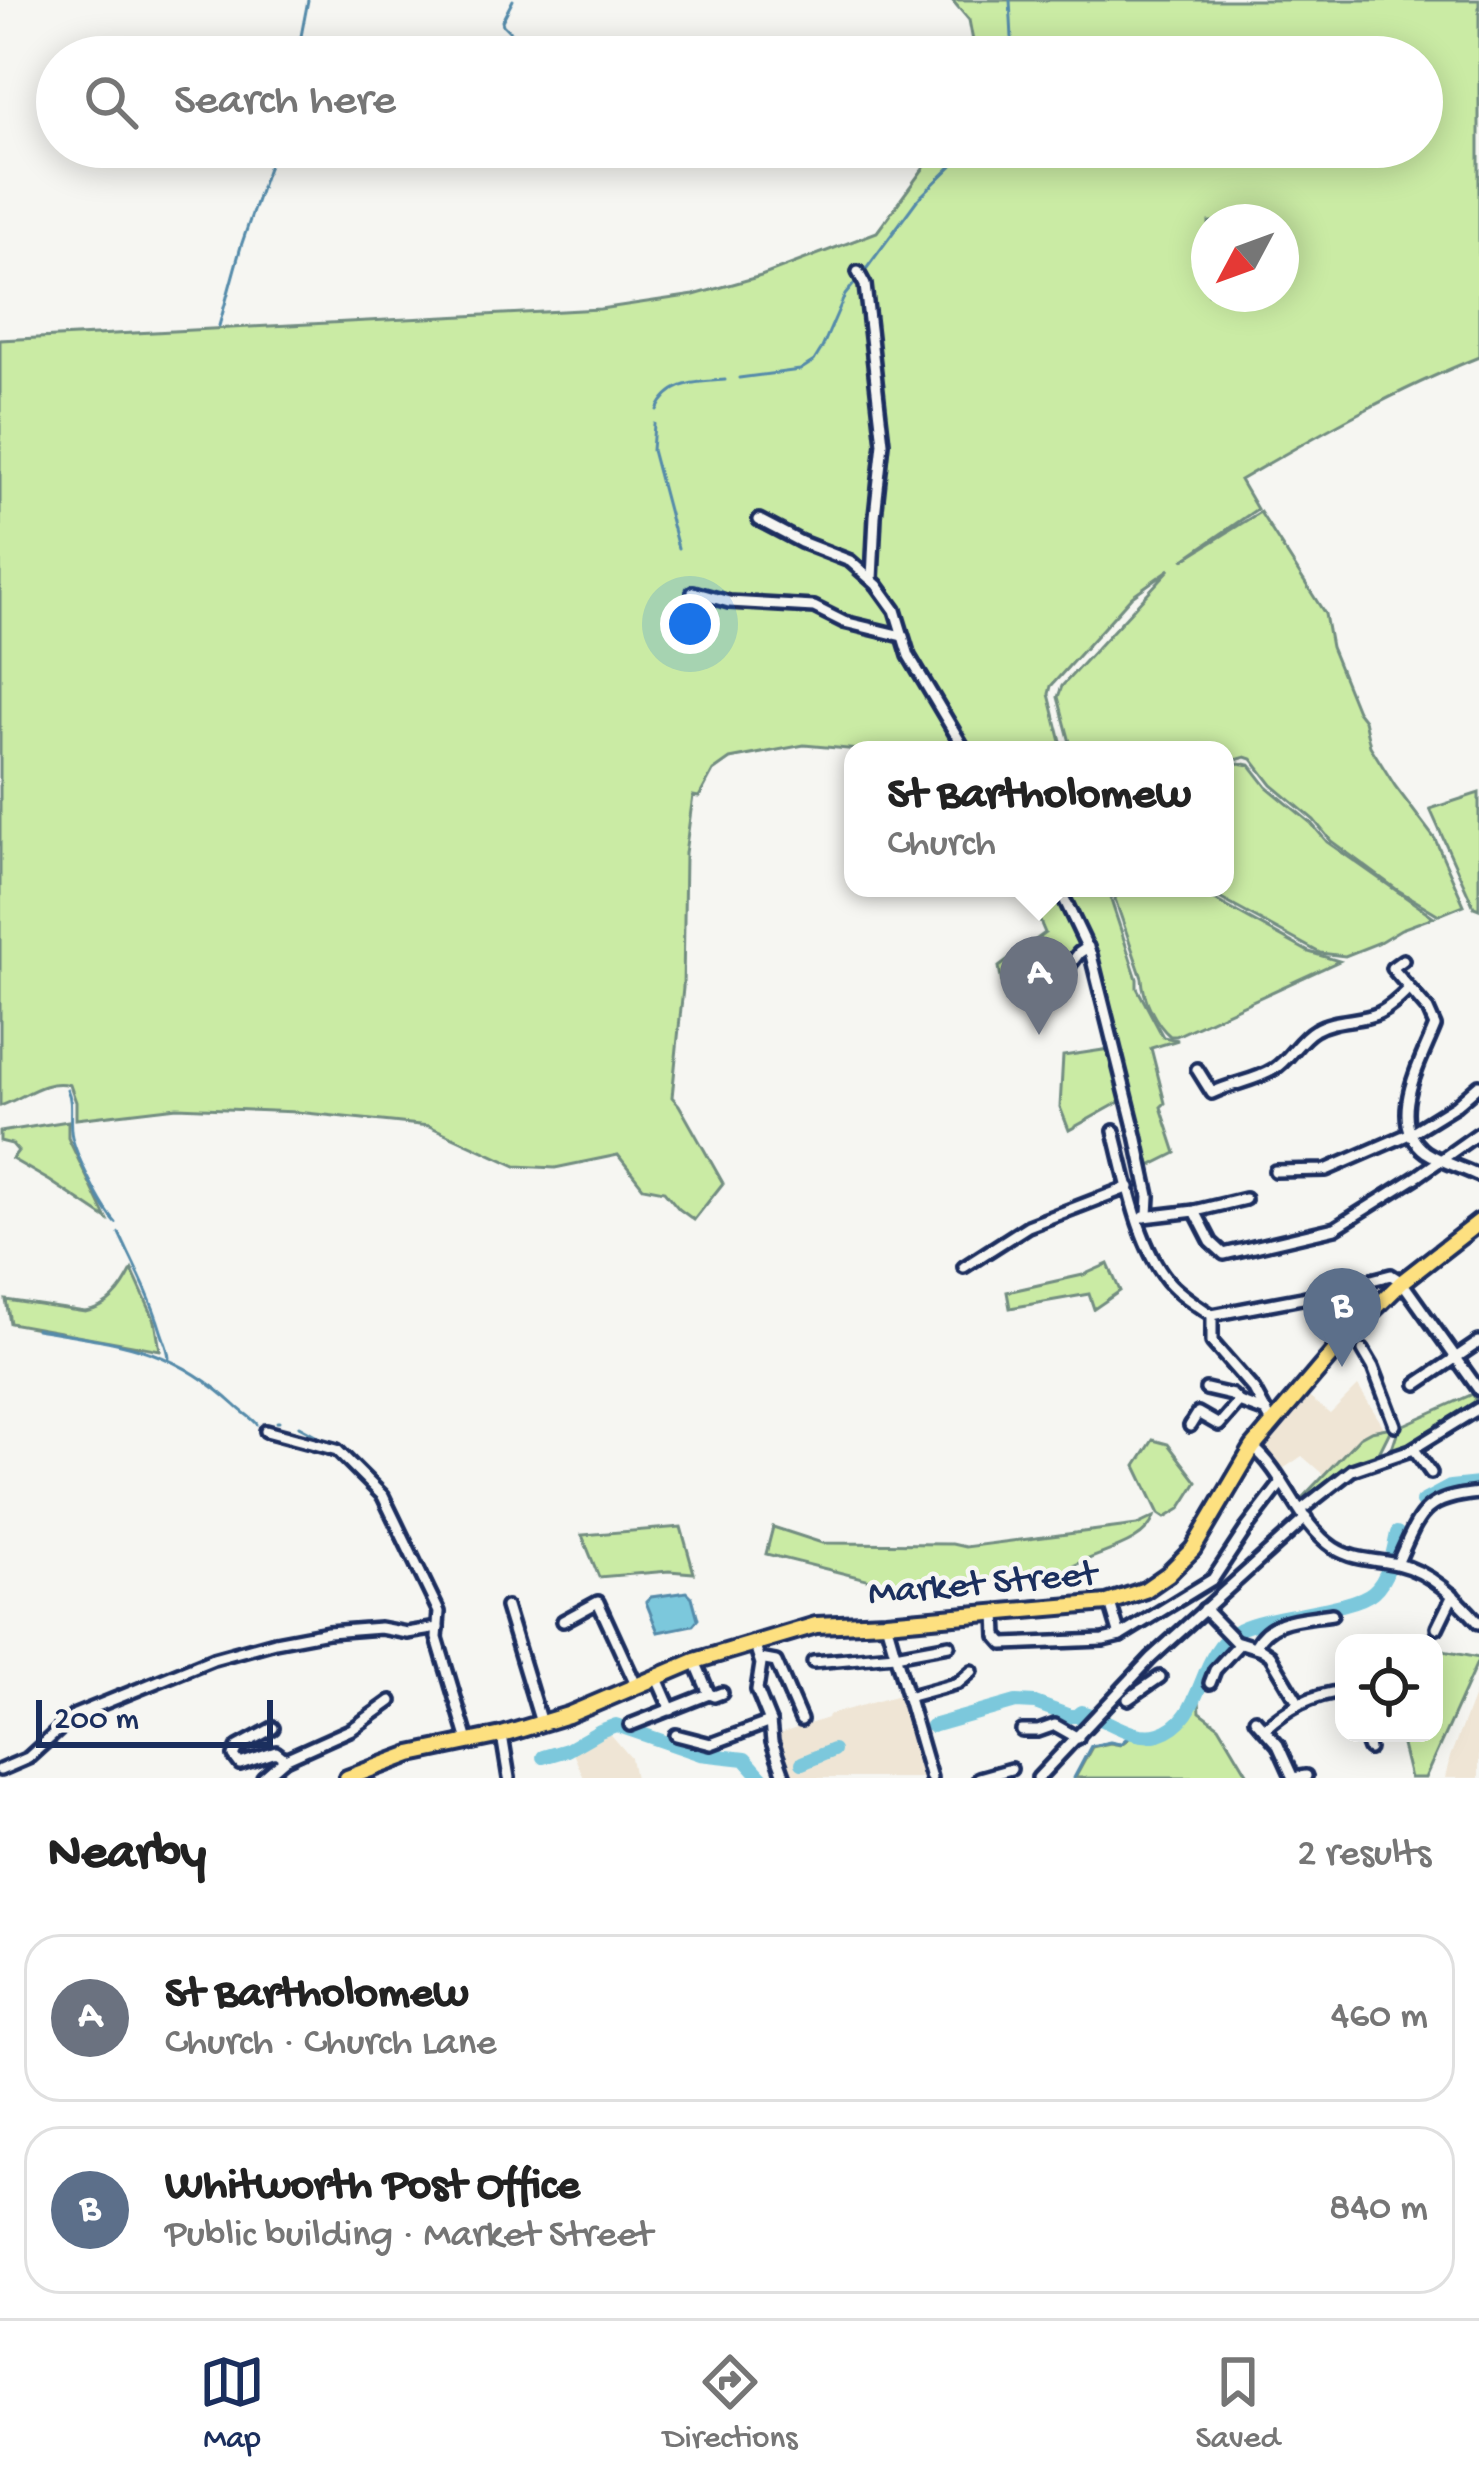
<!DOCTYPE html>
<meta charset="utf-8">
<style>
:root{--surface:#fff;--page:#f2f2f2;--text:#222;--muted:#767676;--line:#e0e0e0;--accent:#1b2f5e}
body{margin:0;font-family:"Gochi Hand",sans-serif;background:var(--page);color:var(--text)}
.controls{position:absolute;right:36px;bottom:36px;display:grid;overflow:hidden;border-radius:24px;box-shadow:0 6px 30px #0003}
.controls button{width:108px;height:108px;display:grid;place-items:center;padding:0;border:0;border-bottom:3px solid var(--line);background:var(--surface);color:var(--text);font:60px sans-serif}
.compass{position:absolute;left:1191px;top:204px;width:108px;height:108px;border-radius:50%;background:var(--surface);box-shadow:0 6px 30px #0003;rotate:229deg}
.scale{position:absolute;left:36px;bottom:30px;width:237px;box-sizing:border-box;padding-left:12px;border:6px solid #1b2f5e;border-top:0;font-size:33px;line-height:42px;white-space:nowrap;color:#1b2f5e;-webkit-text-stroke:9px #f6f6f2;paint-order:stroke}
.you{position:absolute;left:690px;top:624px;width:42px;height:42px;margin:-30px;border:9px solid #fff;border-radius:50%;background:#1a73e8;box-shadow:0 0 0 18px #1a73e833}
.badge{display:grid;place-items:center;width:78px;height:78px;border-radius:50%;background:var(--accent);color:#fff;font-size:39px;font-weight:700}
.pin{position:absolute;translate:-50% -99px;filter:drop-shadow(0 3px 6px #0008)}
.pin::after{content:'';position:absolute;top:63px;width:42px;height:36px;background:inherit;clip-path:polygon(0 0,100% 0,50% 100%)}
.popup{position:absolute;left:844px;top:741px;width:390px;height:156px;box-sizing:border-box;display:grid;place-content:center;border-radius:24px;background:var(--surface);filter:drop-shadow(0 3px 9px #0005);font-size:39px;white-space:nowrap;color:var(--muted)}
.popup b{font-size:45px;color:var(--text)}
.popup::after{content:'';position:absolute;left:50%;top:100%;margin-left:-24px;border:24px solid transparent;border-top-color:var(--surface)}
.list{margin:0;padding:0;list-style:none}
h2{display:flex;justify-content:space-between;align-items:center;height:156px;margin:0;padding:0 48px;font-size:51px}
h2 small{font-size:39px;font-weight:400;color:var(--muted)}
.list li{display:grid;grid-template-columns:78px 1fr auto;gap:36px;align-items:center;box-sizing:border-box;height:168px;margin:0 24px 24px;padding:0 24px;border:3px solid var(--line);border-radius:36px}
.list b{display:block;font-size:45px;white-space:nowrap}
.list p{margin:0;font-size:39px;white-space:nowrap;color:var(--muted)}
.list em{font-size:39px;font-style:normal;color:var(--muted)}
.icon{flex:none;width:66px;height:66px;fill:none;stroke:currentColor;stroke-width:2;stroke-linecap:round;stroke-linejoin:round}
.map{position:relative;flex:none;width:1479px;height:1778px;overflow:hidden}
.search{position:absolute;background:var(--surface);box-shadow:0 6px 30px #0003;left:36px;right:36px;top:36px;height:132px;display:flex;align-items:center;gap:30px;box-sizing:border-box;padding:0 42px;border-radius:66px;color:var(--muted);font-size:45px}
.sheet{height:540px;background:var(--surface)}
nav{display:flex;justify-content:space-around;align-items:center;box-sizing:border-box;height:168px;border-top:3px solid var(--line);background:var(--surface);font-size:33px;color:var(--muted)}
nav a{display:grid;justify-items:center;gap:6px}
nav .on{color:var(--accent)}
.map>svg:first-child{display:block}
</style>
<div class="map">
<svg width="1479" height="1778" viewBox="0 0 1479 1778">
<rect width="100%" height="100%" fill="#f6f6f2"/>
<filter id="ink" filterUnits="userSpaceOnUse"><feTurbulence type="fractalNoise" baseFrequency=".00833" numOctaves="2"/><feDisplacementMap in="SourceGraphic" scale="24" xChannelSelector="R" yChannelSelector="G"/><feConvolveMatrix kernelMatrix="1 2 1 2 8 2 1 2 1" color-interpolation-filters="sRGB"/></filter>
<g filter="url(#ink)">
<g fill="#efe5d5">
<polygon points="1358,1386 1385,1429 1360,1437 1325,1476 1302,1456 1280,1471 1266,1446 1266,1441 1306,1395 1330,1414"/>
<polygon points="1479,1682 1479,1778 1445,1778 1450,1757"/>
<polygon points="899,1695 924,1778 791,1778 776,1735 827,1718 828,1715"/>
<polygon points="607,1730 631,1758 635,1778 584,1778 572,1751"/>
</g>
<g fill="#caeba4" stroke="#728d81" stroke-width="3" fill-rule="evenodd">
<path d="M952,0H1479V357C1396,390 1317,435 1240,480L1257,509L1183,560L1260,512L1325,614L1331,647L1357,711L1364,720L1370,746L1395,786L1435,839L1464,905L1439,915L1396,889L1331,841L1314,820L1272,785L1252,759L1246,757L1225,763V750H1072L1058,697L1062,686L1170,569L1132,596L1051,686L1049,694L1063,750H859L804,745L730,759L713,771L699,797L693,796L685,853L683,988L672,1097L679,1105L723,1183L694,1220L679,1209L664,1191L643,1187L618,1155L555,1168L516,1166L429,1126L297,1112L177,1107L76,1119V1102L70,1085C44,1078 24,1098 0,1106V340L600,309L694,295L761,276L877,232L939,147H1422V57H976L969,20ZM1209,222H1281V294H1209Z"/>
<polygon points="1239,763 1250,765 1267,787 1311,823 1327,842 1434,917 1401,929 1378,943 1345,956 1320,953 1201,888 1225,888 1225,767"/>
<polygon points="1479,793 1479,909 1474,907 1430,809"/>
<polygon points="1026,888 1053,888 1082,940 1078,951 1042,997 1005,1001 999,967 1045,933"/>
<polygon points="1062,888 1112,888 1109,894 1137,979 1137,988 1163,1037 1178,1040 1151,1048 1165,1103 1161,1107 1176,1153 1148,1167 1100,986"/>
<path d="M1118,888H1193L1309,952L1339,961L1176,1036H1170C1155,1023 1143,998 1142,978L1115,899Z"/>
<polygon points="1110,1049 1123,1100 1069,1130 1060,1107 1063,1056"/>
<polygon points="68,1121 68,1138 107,1219 50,1181 12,1159 18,1151 12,1144 0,1141 0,1132"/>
<polygon points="1108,1264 1120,1291 1094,1309 1089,1294 1010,1308 1007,1292 1083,1275"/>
<path d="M132,1270L155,1321L160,1350L10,1323L6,1300L85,1312C109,1308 122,1290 132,1270Z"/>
<polygon points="1473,1394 1477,1405 1418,1443 1390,1454 1399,1427"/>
<polygon points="1392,1427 1377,1457 1342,1472 1308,1501 1301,1499 1360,1437 1371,1431"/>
<polygon points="1153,1440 1168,1444 1197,1482 1180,1509 1165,1518 1159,1514 1136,1466"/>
<path d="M1154,1517C1144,1548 1088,1553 1063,1572L910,1590L766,1554L773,1527L822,1543L952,1544L965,1547L1137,1525Z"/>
<polygon points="681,1527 694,1573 669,1571 599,1577 582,1535"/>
<polygon points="1443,1651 1479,1658 1425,1778 1410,1778 1399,1733 1434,1733 1434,1662"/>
<path d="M1199,1700L1200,1712L1219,1726L1250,1778H1075L1092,1747L1110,1743L1120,1745L1132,1736C1165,1742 1184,1727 1199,1700Z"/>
</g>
<polygon fill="#7cc8dc" stroke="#558baa" stroke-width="3" points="687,1592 692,1597 698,1619 693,1625 658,1632 646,1602 651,1597"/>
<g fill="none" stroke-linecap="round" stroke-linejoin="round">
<g stroke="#558baa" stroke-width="3">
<polyline points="1010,0 1013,57"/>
<polyline points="297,57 308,0"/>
<polyline points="513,57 521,43 503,25 502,21 513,0"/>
<polyline points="864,272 917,200 971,147"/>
<polyline points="219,326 241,246 275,147"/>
<polyline points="739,378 800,370 814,361 822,348 845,295 858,279"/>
<path d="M657,410C670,381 696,382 725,380"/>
<polyline points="654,424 652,450 678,548"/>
<path d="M67,1089C74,1104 68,1120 72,1137C77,1158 101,1206 116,1223"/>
<path d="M119,1233C134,1265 151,1297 161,1331C164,1341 168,1347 169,1358"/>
<path d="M36,1329C120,1343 171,1346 236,1406C243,1413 251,1417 257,1424"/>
<polyline points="277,1422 279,1422"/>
<polyline points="299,1426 328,1442"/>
<polyline points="1074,1778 1091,1746 1110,1742 1120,1744 1132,1734"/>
</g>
<g stroke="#7cc8dc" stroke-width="14">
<polyline points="1422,1502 1450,1487 1479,1484"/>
<path d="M932,1726L1016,1702L1035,1703L1070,1716H1076L1081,1712C1106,1717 1132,1742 1159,1734C1207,1720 1194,1653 1240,1629C1271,1614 1353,1610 1373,1592C1389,1578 1393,1553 1397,1533"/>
<polyline points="543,1757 567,1750 600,1731 616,1725 700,1754 745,1759 762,1778"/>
<polyline points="802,1763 833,1750"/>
</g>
<defs>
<g id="street">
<polyline points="858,272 865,285 883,443 875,516 872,579"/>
<polyline points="759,520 801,542 850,561 877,585 895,610 909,656 965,750"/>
<polyline points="693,592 729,602 814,607 844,622 902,636"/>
<polyline points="1059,888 1091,955 1136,1135 1149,1196 1148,1215"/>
<path d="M1403,960L1392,968L1428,1010L1435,1026C1421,1062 1385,1122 1426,1152C1441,1162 1463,1168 1479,1176"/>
<polyline points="1043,1000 1079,953 1088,947"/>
<path d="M1197,1069L1212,1093C1232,1083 1255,1081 1274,1069C1290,1059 1299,1039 1315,1030C1335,1018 1360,1022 1379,1013C1391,1007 1400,998 1409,989"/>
<path d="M1114,1131C1126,1177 1137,1244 1168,1281C1180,1295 1197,1305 1212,1315"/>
<polyline points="1275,1171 1326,1170 1409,1134 1456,1105 1479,1085"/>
<polyline points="1195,1211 1211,1242 1224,1254 1335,1228 1418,1176 1479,1133"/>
<polyline points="1144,1217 1195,1211 1245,1199"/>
<polyline points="964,1267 1028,1226 1129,1187"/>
<polyline points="1212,1315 1302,1298 1391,1275 1402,1282 1479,1390"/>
<polyline points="1212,1315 1212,1342 1254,1390 1272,1423"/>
<polyline points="1363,1350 1373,1367 1395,1425"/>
<polyline points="1417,1384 1479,1342"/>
<polyline points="1206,1389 1232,1395 1239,1402"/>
<polyline points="1190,1426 1198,1413 1219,1425 1239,1402 1266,1412"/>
<polyline points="266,1431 337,1450 383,1496 439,1612 437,1638 468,1741"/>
<path d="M1253,1447C1286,1474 1298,1524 1334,1548C1354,1561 1375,1559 1397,1564C1431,1572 1457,1598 1479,1623"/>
<polyline points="1414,1449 1431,1473"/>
<polyline points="1301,1510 1352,1470 1411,1450 1479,1408"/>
<path d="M1397,1564C1420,1514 1420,1499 1479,1493"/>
<polyline points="1110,1603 1120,1636"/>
<polyline points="506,1607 541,1723"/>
<polyline points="1204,1609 1235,1641 1261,1649 1270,1655 1298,1702"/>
<polyline points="996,1613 997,1636 1004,1644 1103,1640 1120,1636 1213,1579 1246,1529 1282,1482"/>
<polyline points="563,1621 598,1602 636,1685"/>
<polyline points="886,1622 931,1778"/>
<polyline points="1437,1628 1453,1595"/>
<polyline points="754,1642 761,1664 757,1690 770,1722 772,1742 785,1778"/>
<path d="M1255,1646C1271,1617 1301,1619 1332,1614"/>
<polyline points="760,1659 776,1662 801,1720"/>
<polyline points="695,1661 709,1694"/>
<polyline points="813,1662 895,1655 949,1645"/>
<polyline points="656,1676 671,1710"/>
<polyline points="1210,1683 1215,1670 1240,1643"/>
<polyline points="907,1697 958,1683 972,1671"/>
<polyline points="1128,1699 1160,1677"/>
<polyline points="1255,1719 1278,1745 1293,1778 1306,1776"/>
<polyline points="630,1725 709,1694 714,1696 722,1693"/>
<polyline points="273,1728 238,1747 234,1756 240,1764 276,1752 285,1759"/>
<path d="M1264,1729C1289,1707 1310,1695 1344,1691"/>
<polyline points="1022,1731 1038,1731 1055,1725 1078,1738"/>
<polyline points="1363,1733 1369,1749"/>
<polyline points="502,1735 509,1778"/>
<polyline points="676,1735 711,1744 770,1722"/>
<polyline points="0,1770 28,1758 75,1715 213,1659 275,1642 328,1632 380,1628 407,1633 438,1628"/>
<polyline points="263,1778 285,1759 352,1729 391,1701"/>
<polyline points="979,1778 1011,1769"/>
<polyline points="1038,1778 1151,1658 1306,1518"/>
</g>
<polyline id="primary" points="347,1778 411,1754 502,1735 568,1715 695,1661 816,1625 886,1622 1107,1603 1145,1590 1168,1574 1193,1549 1253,1447 1349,1334 1402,1282 1479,1222"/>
</defs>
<use href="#street" stroke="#1b2f5e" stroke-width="18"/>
<use href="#primary" stroke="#1b2f5e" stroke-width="22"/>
<use href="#street" stroke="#f6f6f2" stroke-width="9"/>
<use href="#primary" stroke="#fde080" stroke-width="14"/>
</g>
</g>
<g text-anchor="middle" stroke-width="9" stroke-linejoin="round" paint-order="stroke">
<g font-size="39" fill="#1b2f5e" stroke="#f6f6f2">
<text transform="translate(982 1579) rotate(-5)" y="14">Market Street</text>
</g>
</g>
</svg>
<div class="controls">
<button><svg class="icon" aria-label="locate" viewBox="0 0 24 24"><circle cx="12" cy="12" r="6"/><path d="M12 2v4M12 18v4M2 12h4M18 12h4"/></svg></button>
</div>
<svg class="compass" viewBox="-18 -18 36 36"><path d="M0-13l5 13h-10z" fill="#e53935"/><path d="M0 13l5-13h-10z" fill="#767676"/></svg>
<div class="scale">200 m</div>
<div class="you"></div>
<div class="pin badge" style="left:1039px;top:1035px;background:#6b7280">A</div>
<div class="popup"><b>St Bartholomew</b>Church</div>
<div class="pin badge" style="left:1342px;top:1367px;background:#5c6f8a">B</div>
<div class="search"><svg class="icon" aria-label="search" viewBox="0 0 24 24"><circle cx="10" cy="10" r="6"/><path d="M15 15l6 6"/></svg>Search here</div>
</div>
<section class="sheet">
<h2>Nearby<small>2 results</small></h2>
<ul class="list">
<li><span class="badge" style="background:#6b7280">A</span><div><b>St Bartholomew</b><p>Church · Church Lane</p></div><em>460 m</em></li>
<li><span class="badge" style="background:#5c6f8a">B</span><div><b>Whitworth Post Office</b><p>Public building · Market Street</p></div><em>840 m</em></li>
</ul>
</section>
<nav>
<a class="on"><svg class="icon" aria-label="map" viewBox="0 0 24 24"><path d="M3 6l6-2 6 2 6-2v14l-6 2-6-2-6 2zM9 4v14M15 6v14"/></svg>Map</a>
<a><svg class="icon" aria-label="directions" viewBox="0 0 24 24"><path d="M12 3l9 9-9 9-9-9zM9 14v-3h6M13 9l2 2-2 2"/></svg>Directions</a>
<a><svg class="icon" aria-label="saved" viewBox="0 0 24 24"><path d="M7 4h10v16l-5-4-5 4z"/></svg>Saved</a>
</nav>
